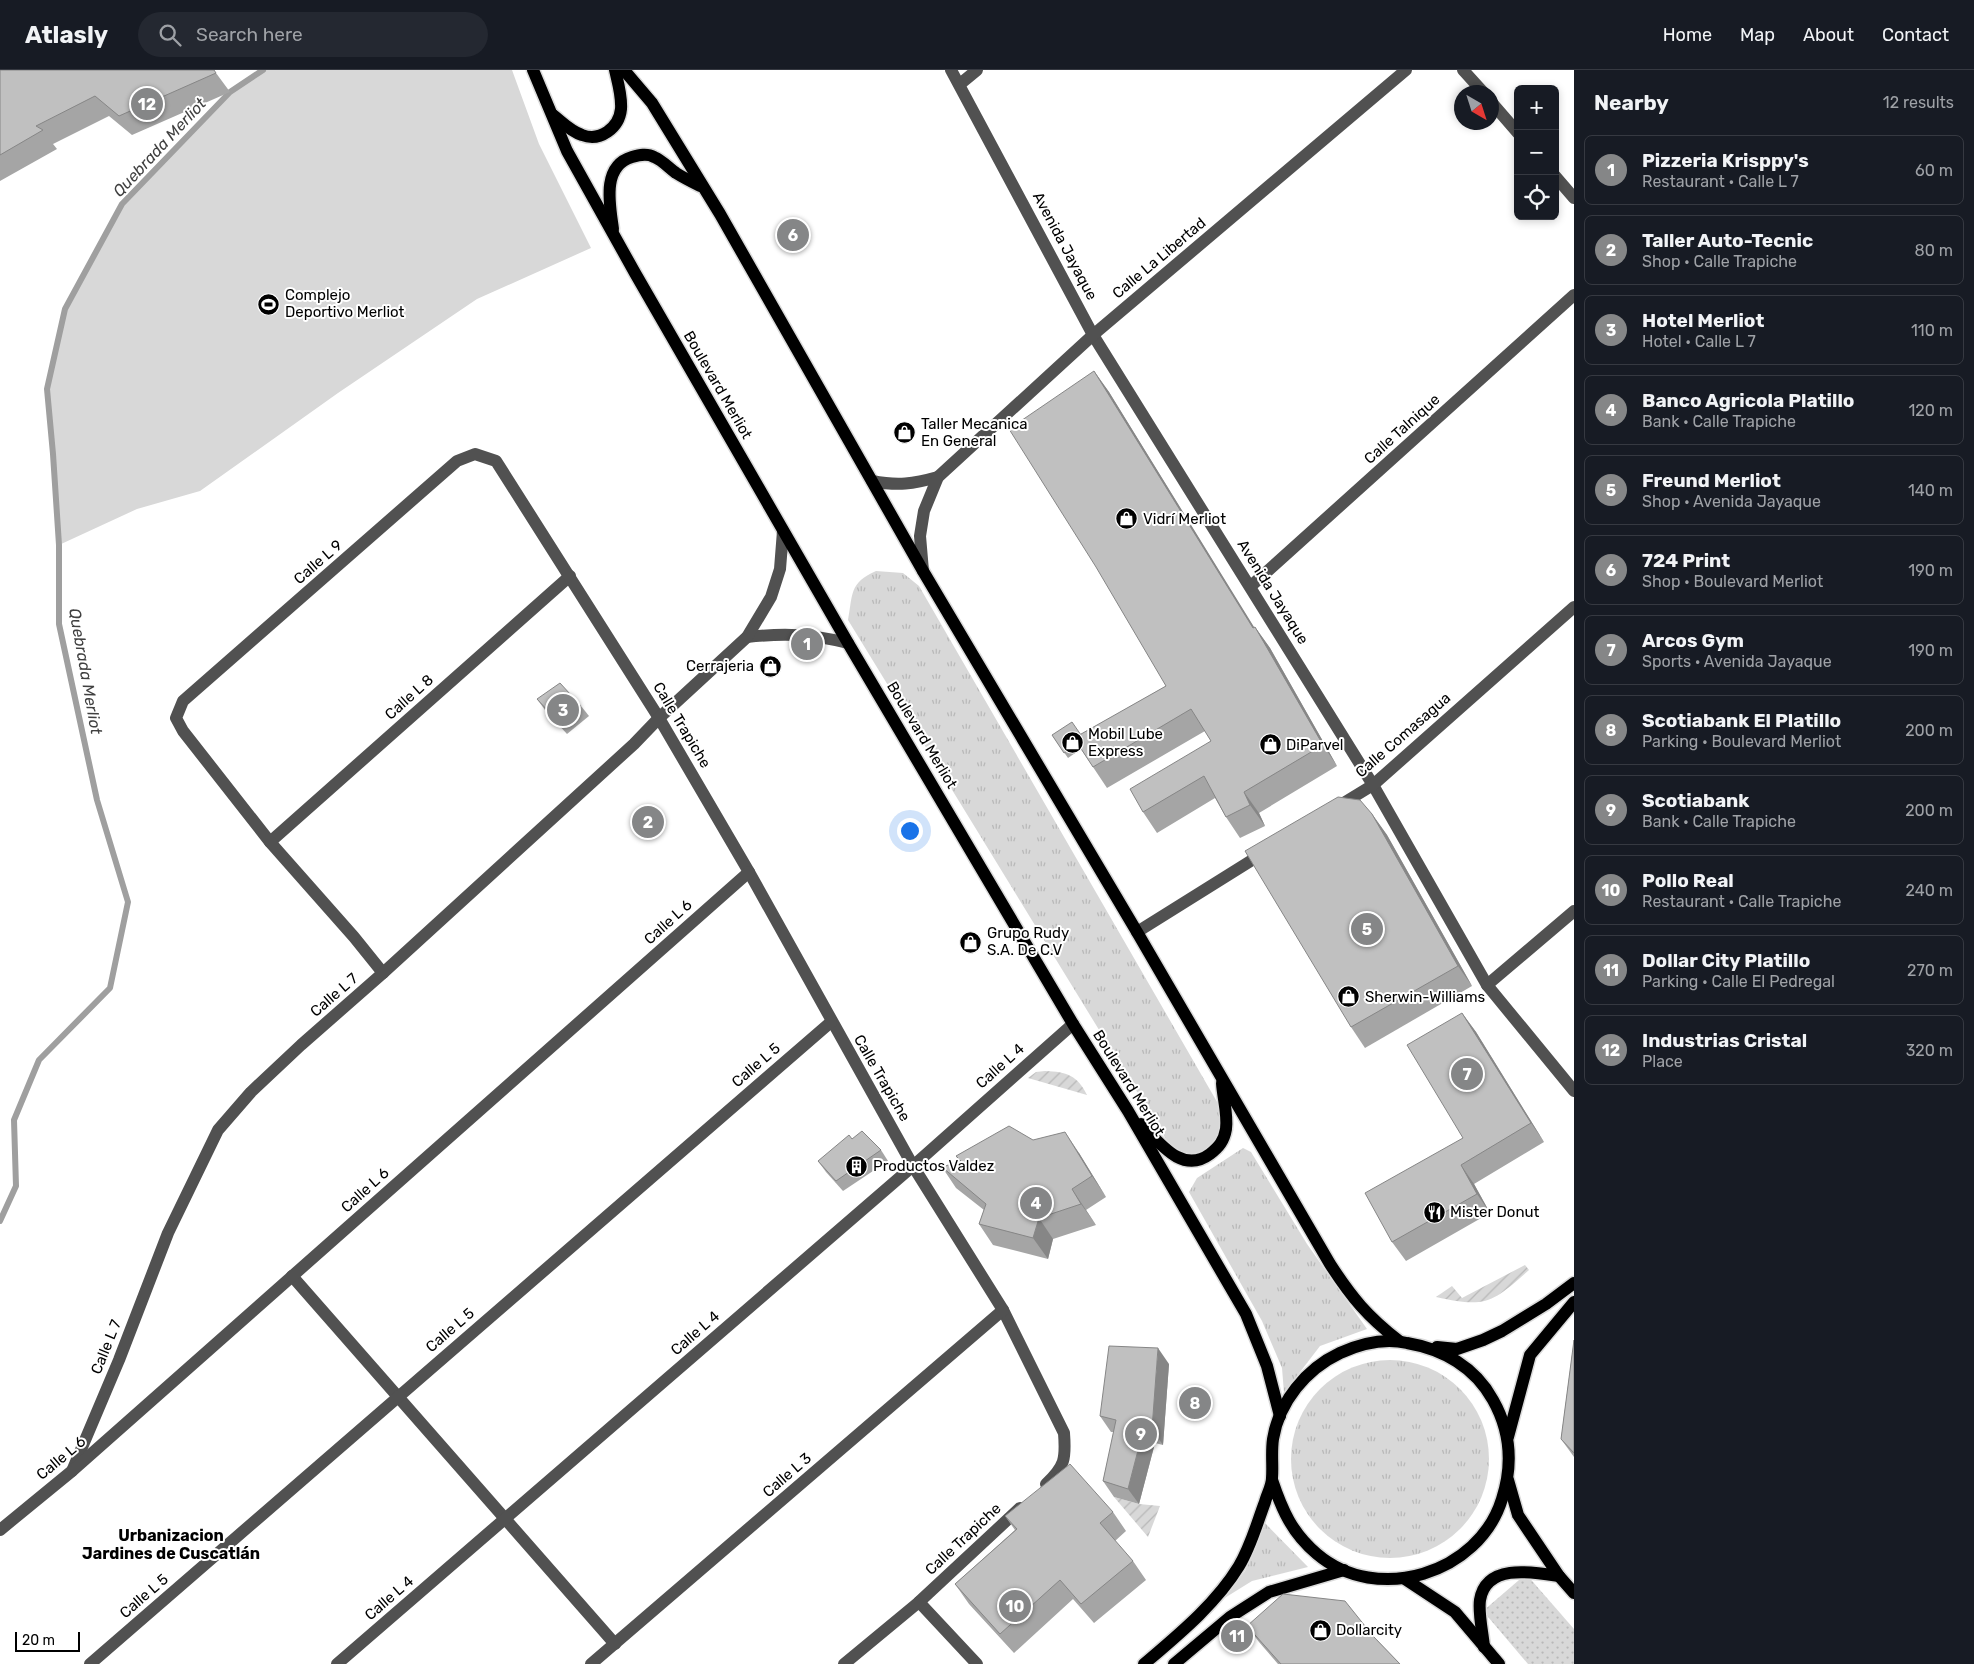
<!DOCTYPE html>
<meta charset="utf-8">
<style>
:root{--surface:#171b24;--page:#242831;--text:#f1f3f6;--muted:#9ea1a6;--line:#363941;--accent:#858687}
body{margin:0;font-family:Rubik,sans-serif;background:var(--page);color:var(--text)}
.controls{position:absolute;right:15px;top:15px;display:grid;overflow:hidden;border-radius:8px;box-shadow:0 2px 8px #0003}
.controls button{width:45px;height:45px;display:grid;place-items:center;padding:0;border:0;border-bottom:1px solid var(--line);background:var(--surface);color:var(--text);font:25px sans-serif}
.compass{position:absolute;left:1454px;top:15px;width:45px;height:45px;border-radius:50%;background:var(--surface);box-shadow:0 2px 8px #0003;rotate:141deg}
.scale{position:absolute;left:15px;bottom:12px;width:65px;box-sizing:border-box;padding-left:5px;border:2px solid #000;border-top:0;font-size:14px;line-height:18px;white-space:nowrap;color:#000;-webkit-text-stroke:4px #fff;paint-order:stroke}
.you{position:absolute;left:909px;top:760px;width:18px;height:18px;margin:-12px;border:4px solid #fff;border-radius:50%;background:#1a73e8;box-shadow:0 0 0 8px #1a73e833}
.badge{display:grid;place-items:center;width:32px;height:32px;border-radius:50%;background:var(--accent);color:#fff;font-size:16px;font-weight:700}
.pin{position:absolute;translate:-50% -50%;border:2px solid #fff;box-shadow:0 1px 5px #0006}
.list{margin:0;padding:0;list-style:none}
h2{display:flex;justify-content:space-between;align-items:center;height:65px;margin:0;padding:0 20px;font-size:21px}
h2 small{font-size:16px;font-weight:400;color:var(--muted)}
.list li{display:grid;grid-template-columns:32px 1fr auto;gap:15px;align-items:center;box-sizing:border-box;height:70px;margin:0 10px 10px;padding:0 10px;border:1px solid var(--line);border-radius:8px}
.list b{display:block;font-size:19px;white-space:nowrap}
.list p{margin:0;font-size:16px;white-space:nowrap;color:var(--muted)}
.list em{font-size:16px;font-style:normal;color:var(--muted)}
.icon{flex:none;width:28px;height:28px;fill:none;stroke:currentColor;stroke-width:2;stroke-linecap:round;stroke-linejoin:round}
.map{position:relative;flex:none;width:1574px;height:1594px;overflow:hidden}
header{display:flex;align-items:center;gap:30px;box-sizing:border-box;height:70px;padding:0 25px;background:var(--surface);border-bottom:1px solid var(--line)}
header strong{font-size:24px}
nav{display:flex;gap:28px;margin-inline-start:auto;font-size:18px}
.search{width:350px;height:45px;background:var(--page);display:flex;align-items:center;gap:12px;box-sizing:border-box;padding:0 18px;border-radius:28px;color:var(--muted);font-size:19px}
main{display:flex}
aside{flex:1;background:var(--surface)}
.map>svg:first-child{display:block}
</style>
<header>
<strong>Atlasly</strong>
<div class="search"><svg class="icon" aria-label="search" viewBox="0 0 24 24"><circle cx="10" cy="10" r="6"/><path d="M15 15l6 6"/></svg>Search here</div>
<nav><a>Home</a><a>Map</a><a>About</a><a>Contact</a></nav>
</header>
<main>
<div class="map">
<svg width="1574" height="1594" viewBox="0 0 1574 1594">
<defs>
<pattern id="grass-tufts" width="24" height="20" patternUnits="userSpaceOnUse" patternTransform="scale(1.25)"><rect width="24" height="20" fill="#d8d8d8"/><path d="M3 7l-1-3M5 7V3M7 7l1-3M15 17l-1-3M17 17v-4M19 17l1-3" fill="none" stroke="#b8b8b8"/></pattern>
<pattern id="park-dots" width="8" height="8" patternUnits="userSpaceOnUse" patternTransform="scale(1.25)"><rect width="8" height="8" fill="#d8d8d8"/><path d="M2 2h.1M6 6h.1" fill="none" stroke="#b8b8b8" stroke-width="1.8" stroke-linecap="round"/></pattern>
<pattern id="garden-furrows" width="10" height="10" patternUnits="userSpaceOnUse" patternTransform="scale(1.25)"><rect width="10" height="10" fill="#d8d8d8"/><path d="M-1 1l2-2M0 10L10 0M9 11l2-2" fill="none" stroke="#b8b8b8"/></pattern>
</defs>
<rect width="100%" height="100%" fill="#fff"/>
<g fill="url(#grass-tufts)">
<path d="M876,501L903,503L919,516L1220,1037L1222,1067C1204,1084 1196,1091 1172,1079L848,550C853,524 849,513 876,501Z"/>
<polygon points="1243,1078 1251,1082 1307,1174 1367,1259 1320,1276 1284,1323 1282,1298 1262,1251 1189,1122 1197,1108"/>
<circle cx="1390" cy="1389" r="99"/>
<polygon points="1264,1452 1308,1497 1252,1511 1223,1529 1245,1501"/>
</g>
<polygon fill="url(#park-dots)" points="1526,1504 1574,1559 1574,1594 1528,1594 1483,1541"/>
<g fill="url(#garden-furrows)">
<path d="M1045,1001C1067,1002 1077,1005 1087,1025L1028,1008L1036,1002Z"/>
<path d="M1525,1195L1529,1200C1492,1233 1486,1238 1436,1227L1452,1216L1462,1228Z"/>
<polygon points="1114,1427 1139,1434 1160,1436 1148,1467"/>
</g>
<polygon fill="#d8d8d8" points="263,0 512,0 539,74 591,178 477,229 338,323 200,421 137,439 59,475 53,384 47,319 65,239 122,134 230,22"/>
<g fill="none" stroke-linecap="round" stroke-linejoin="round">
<polyline stroke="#9f9f9f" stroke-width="6" points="0,1151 16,1116 14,1050 39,990 110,918 128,832 97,730 59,554 59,475 53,384 47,319 65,239 122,134 230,22 263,0"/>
<defs>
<g id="major">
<polyline points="533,0 567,81 635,203 848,573 1073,954 1128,1041 1246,1244 1267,1296 1280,1346"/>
<path d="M624,0L652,33L720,144L923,501L1137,862L1330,1194C1352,1228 1367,1246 1399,1271"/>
<path d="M553,45C562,52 570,61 582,65C600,72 619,58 621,39C622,26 618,13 615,0"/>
<path d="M613,159C610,136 601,96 632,87C639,85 647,83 654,87C662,90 669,98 676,103C684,108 692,112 700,116"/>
<path d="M1141,1054C1159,1072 1182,1105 1210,1084C1219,1077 1224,1071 1226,1059C1228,1045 1223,1028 1222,1013"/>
<polyline points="1437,1277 1457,1279 1483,1270 1502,1261 1546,1234 1574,1213"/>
<polyline points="1508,1367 1530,1285 1574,1232"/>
<polyline points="1508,1410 1518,1445 1559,1506 1574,1523"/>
<polyline points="1405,1509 1455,1542 1499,1594"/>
<path d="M1484,1577C1483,1564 1478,1543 1480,1530C1486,1493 1533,1502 1559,1506"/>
<path d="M1144,1594C1178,1565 1216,1534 1239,1496C1251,1476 1257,1453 1265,1432C1267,1424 1272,1416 1272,1408C1273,1395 1271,1383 1273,1369C1279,1332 1306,1299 1340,1283C1360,1274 1385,1268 1407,1273C1443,1279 1475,1297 1493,1330C1511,1362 1513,1395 1502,1429C1479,1504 1377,1535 1317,1484C1292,1463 1282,1440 1272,1410"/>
<polyline points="1174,1594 1230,1547 1269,1522 1344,1500"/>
</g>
</defs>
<use href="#major" stroke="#dbdbdb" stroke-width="15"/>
<g stroke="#515151" stroke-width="12">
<polyline points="951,0 1093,265 1373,715 1487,915 1574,1021"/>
<polyline points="1463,0 1483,22"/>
<polyline points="960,14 977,0"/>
<polyline points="1492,33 1518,63"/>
<polyline points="1555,106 1574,128"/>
<path d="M872,411C898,416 913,414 938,407"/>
<polyline points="923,501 920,466 924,441 938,407 1093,265 1406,0"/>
<polyline points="1251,516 1574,225"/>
<path d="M747,567C785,563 811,564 848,573"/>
<polyline points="1337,737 1373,715 1574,537"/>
<polyline points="270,772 570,506"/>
<polyline points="1137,862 1265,782"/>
<path d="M383,903L354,867L270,772L183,661L176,648L183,631L457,391L475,384L496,391L659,648L749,802L913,1096L1003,1240L1064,1363C1066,1389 1065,1396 1046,1414"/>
<polyline points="1487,915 1574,841"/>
<polyline points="292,1206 615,1574"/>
<polyline points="72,1401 119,1290 168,1163 218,1060 251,1022 301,975 383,903 634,674 659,648 747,567 771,527 780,499 783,461"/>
<polyline points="0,1460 72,1401 749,802"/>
<polyline points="919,1532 977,1594"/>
<polyline points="90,1594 831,952"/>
<polyline points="337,1594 913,1096 1073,954"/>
<polyline points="591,1594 1003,1240"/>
<polyline points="844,1594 919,1532 1020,1438"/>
</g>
<use href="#major" stroke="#000" stroke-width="12"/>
</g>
<g fill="#a5a5a5">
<polygon points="0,0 216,3 230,22 132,65 109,46 53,74 57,79 0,111"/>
<polygon points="1094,301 1109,322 1254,558 1255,557 1270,578 1337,696 1259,743 1265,756 1240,768 1226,747 1215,728 1157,763 1143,742 1211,671 1205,661 1107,718 1081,679 1068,688 1052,665 1081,665 1166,616"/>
<polygon points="537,629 581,636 589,646 567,664 545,640"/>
<polygon points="1372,744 1387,765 1472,916 1365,978 1351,957"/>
<polygon points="1462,943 1476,962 1544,1072 1474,1114 1490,1143 1406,1191 1392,1172 1463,1068"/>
<polygon points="852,1069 881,1080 888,1091 843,1121 826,1102 818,1091"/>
<polygon points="1033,1070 1079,1083 1106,1127 1086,1140 1096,1155 1053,1169 1048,1189 993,1175 979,1154 984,1140 956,1118 942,1097 959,1092 956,1086"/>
<polygon points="1574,1270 1574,1387 1561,1369"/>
<polygon points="1169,1294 1163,1375 1155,1373 1139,1434 1114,1427 1103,1411 1114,1362 1111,1362 1100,1346"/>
<polygon points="1113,1442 1126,1461 1115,1471 1133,1491 1146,1510 1094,1553 1073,1529 1014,1583 969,1534 955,1514 1015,1460 1005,1446"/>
<polygon points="1247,1556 1373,1566 1400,1594 1278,1594 1259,1572"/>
</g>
<g fill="#868686">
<polygon points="1094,301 1109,322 1267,578 1255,557 1270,578 1337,696 1323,675 1253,558"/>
<polygon points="1244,722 1259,743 1265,756 1250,735"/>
<polygon points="1372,744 1387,765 1472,916 1458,896"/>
<polygon points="1462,943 1476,962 1544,1072 1531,1053"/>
<polygon points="1065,1062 1079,1083 1106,1127 1092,1106"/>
<polygon points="1461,1095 1474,1114 1490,1143 1477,1124"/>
<polygon points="1072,1119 1096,1155 1081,1134"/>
<polygon points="1039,1148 1053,1169 1048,1189 1033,1168"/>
<polygon points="1158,1278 1169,1294 1163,1375 1152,1359"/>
<polygon points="1144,1357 1155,1373 1139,1434 1128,1419"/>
</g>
<g fill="#c0c0c0" stroke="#868686">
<polygon points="0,0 214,0 216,3 119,46 95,26 36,56 43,60 0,85"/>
<polygon points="1094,301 1253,558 1255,557 1323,675 1244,722 1250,735 1226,747 1204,706 1143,742 1130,719 1211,671 1191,639 1093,697 1074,668 1166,616 1096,497 1009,359"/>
<polygon points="560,613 581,636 560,654 537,629"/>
<polygon points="1072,652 1081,665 1074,668 1078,674 1064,683 1052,665"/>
<polygon points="1338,727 1360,730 1372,744 1458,896 1351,957 1245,781"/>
<polygon points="1462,943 1531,1053 1461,1095 1477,1124 1392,1172 1365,1123 1463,1068 1407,975"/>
<polygon points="1009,1056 1033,1070 1065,1062 1092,1106 1072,1119 1081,1134 1039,1148 1033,1168 979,1154 986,1134 942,1097 961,1091 956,1086"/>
<polygon points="862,1061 881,1080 836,1111 818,1091 849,1065 852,1069"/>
<polygon points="1574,1270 1574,1383 1561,1369"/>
<polygon points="1109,1276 1158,1278 1152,1359 1144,1357 1128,1419 1103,1411 1116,1350 1100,1346"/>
<polygon points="1070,1394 1113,1442 1100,1453 1133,1491 1081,1534 1060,1510 1000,1564 955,1514 1017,1459 1005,1446"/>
<polygon points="1283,1524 1345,1531 1373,1566 1400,1594 1281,1594 1247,1556"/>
</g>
<defs>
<symbol id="stadium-disc" viewBox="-11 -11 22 22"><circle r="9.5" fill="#000" stroke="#fff"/><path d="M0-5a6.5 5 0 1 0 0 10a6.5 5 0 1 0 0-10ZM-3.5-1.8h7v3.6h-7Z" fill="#fff"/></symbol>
<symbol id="shop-disc" viewBox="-11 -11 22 22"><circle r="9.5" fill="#000" stroke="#fff"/><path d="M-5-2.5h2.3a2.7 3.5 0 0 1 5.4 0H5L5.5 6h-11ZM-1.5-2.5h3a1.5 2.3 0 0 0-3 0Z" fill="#fff"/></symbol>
<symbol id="building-disc" viewBox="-11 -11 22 22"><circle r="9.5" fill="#000" stroke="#fff"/><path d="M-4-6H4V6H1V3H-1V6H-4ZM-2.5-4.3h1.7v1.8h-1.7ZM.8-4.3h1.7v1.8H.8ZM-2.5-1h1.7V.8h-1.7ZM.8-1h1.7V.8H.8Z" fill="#fff"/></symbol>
<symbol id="restaurant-disc" viewBox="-11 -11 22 22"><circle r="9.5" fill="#000" stroke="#fff"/><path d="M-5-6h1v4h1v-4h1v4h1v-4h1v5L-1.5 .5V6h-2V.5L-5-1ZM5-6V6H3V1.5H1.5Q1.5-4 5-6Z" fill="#fff"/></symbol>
</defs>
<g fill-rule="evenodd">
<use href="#stadium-disc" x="256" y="222" width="25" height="25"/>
<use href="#shop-disc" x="892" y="350" width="25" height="25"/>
<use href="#shop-disc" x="1114" y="436" width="25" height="25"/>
<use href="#shop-disc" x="758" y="584" width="25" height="25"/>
<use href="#shop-disc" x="1060" y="660" width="25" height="25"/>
<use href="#shop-disc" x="1258" y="662" width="25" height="25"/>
<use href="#shop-disc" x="958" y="860" width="25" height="25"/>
<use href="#shop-disc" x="1336" y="914" width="25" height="25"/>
<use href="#building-disc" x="844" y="1084" width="25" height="25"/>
<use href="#restaurant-disc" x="1422" y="1130" width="25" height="25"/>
<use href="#shop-disc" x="1308" y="1548" width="25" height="25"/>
</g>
<g text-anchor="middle" stroke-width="4" stroke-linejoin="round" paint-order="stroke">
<g font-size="15" fill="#000" stroke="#fff">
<text transform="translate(1065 176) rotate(62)" y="5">Avenida Jayaque</text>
<text transform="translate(1159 188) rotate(-40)" y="5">Calle La Libertad</text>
<text transform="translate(718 315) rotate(60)" y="5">Boulevard Merliot</text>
<text transform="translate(1402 359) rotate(-42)" y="5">Calle Talnique</text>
<text transform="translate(318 492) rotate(-41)" y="5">Calle L 9</text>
<text transform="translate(1273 522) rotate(58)" y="5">Avenida Jayaque</text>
<text transform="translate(409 627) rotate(-42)" y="5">Calle L 8</text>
<text transform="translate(682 655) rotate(59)" y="5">Calle Trapiche</text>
<text transform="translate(922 665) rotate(59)" y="5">Boulevard Merliot</text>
<text transform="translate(1403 665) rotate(-41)" y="5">Calle Comasagua</text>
<text transform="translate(668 852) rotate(-42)" y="5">Calle L 6</text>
<text transform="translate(334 925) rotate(-41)" y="5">Calle L 7</text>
<text transform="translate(756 995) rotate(-41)" y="5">Calle L 5</text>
<text transform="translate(1000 996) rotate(-42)" y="5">Calle L 4</text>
<text transform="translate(882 1008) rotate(60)" y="5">Calle Trapiche</text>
<text transform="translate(1129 1013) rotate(58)" y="5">Boulevard Merliot</text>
<text transform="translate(365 1120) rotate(-42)" y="5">Calle L 6</text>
<text transform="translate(450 1260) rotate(-41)" y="5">Calle L 5</text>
<text transform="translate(695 1263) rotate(-41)" y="5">Calle L 4</text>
<text transform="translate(106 1277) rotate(-68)" y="5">Calle L 7</text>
<text transform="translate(61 1388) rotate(-40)" y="5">Calle L 6</text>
<text transform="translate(787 1405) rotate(-41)" y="5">Calle L 3</text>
<text transform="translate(963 1469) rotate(-43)" y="5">Calle Trapiche</text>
<text transform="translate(144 1526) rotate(-41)" y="5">Calle L 5</text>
<text transform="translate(389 1528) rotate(-41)" y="5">Calle L 4</text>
</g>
<g font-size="15" fill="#000" stroke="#fff" text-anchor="start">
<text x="285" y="230">Complejo<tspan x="285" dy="17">Deportivo Merliot</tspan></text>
<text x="921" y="359">Taller Mecanica<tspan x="921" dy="17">En General</tspan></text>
<text x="1143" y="454">Vidrí Merliot</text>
<text x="754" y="601" text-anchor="end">Cerrajeria</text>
<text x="1088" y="669">Mobil Lube<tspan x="1088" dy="17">Express</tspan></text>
<text x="1286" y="680">DiParvel</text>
<text x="987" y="868">Grupo Rudy<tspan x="987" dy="17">S.A. De C.V</tspan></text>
<text x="1365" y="932">Sherwin-Williams</text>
<text x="873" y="1101">Productos Valdez</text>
<text x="1450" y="1147">Mister Donut</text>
<text x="1336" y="1565">Dollarcity</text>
</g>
<g font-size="16" font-style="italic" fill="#404040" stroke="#fff">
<text transform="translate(159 77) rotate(-47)" y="6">Quebrada Merliot</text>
<text transform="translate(86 601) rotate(80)" y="6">Quebrada Merliot</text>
</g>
<g font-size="16" font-weight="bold" fill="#000" stroke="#fff">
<text x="171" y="1471">Urbanizacion<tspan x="171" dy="18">Jardines de Cuscatlán</tspan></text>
</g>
</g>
</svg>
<div class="controls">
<button>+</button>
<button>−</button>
<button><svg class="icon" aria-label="locate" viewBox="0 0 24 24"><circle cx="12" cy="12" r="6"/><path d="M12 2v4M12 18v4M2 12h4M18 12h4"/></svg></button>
</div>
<svg class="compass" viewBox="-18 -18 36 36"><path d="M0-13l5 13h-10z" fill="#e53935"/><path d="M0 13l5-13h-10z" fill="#9ea1a6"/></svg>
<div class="scale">20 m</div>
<div class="you"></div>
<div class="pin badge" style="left:807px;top:574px">1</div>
<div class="pin badge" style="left:648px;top:752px">2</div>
<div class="pin badge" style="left:563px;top:640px">3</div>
<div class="pin badge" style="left:1036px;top:1133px">4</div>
<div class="pin badge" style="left:1367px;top:859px">5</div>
<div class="pin badge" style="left:793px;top:165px">6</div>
<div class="pin badge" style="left:1467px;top:1004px">7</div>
<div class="pin badge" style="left:1195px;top:1333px">8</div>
<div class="pin badge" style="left:1141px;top:1364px">9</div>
<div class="pin badge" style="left:1015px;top:1536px">10</div>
<div class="pin badge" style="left:1237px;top:1566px">11</div>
<div class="pin badge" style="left:147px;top:34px">12</div>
</div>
<aside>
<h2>Nearby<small>12 results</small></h2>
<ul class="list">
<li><span class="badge">1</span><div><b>Pizzeria Krisppy's</b><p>Restaurant · Calle L 7</p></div><em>60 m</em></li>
<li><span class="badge">2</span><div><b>Taller Auto-Tecnic</b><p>Shop · Calle Trapiche</p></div><em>80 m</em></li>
<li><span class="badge">3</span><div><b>Hotel Merliot</b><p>Hotel · Calle L 7</p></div><em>110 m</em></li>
<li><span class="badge">4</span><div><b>Banco Agricola Platillo</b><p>Bank · Calle Trapiche</p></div><em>120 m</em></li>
<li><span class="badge">5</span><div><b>Freund Merliot</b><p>Shop · Avenida Jayaque</p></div><em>140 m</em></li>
<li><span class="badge">6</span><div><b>724 Print</b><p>Shop · Boulevard Merliot</p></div><em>190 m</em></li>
<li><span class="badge">7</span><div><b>Arcos Gym</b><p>Sports · Avenida Jayaque</p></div><em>190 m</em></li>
<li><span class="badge">8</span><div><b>Scotiabank El Platillo</b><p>Parking · Boulevard Merliot</p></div><em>200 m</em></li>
<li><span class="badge">9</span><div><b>Scotiabank</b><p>Bank · Calle Trapiche</p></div><em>200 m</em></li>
<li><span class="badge">10</span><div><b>Pollo Real</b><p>Restaurant · Calle Trapiche</p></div><em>240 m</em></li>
<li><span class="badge">11</span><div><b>Dollar City Platillo</b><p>Parking · Calle El Pedregal</p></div><em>270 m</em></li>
<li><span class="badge">12</span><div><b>Industrias Cristal</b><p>Place</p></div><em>320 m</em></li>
</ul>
</aside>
</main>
